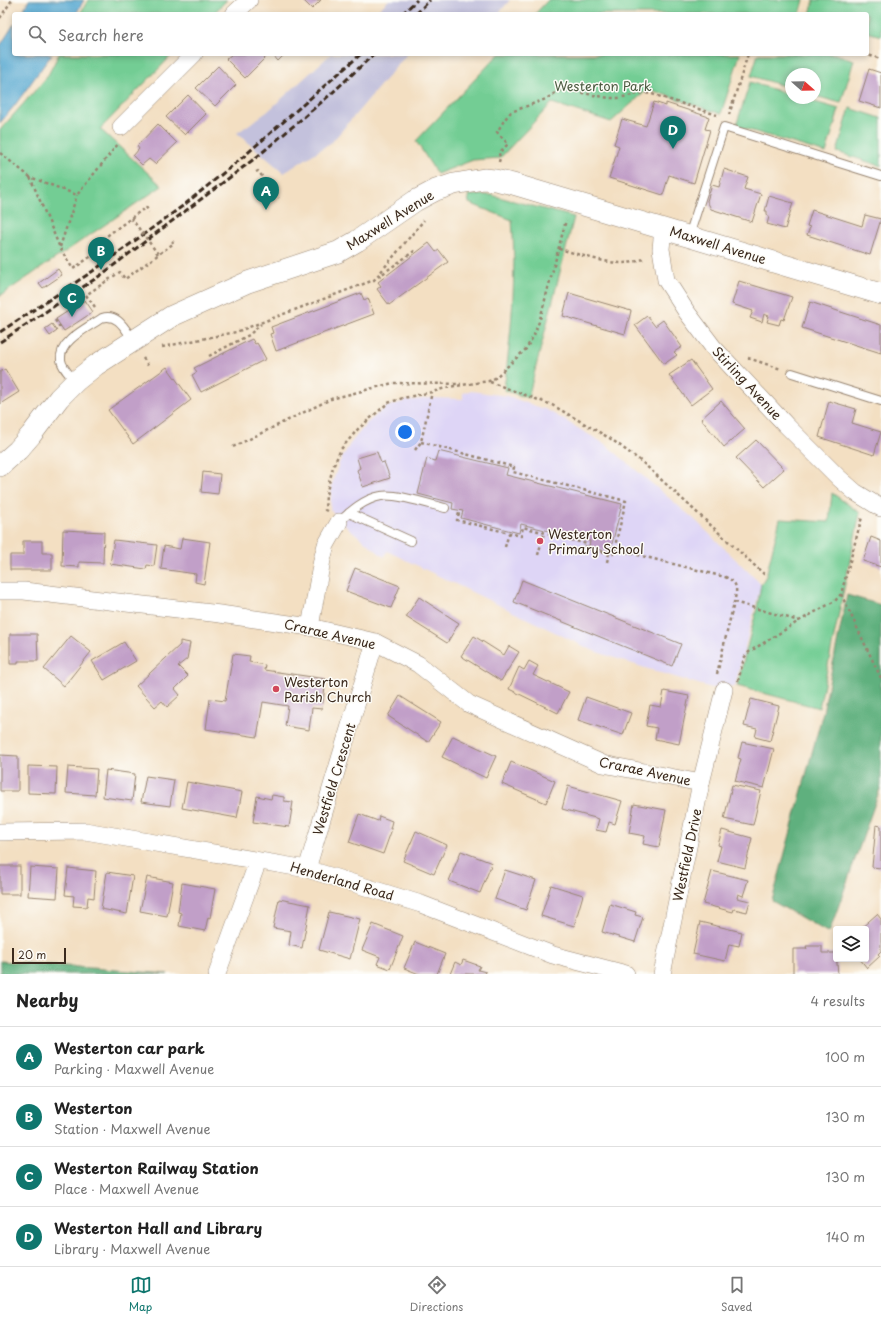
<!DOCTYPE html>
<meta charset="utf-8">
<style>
:root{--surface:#fff;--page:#f6f6f6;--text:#222;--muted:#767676;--line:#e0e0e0;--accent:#0f766e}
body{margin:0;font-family:"Playpen Sans",sans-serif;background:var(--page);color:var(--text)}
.controls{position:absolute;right:12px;bottom:12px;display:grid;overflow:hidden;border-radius:4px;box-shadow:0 2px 6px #0003}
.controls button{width:36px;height:36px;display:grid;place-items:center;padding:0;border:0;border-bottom:1px solid var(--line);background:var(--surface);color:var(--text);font:20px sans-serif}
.compass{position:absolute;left:785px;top:68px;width:36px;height:36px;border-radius:50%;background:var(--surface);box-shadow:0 2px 6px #0003;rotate:110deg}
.scale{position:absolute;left:12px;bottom:10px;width:54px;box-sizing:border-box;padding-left:4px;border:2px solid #3b2a1e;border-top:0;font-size:11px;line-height:14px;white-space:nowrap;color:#3b2a1e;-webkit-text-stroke:3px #fdfcf7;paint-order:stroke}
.you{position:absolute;left:405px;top:432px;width:14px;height:14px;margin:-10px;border:3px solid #fff;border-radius:50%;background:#1a73e8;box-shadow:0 0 0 6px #1a73e833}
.badge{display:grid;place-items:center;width:26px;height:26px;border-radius:50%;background:var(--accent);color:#fff;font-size:13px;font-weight:700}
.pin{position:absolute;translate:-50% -33px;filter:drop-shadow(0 1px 2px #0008)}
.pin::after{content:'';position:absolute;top:21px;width:14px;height:12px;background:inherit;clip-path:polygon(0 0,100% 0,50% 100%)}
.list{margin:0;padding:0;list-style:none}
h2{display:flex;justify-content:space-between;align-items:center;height:52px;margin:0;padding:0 16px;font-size:17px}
h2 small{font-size:13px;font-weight:400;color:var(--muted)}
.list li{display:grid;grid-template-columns:26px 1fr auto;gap:12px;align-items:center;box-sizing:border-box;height:60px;padding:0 16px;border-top:1px solid var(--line)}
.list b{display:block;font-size:15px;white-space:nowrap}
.list p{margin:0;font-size:13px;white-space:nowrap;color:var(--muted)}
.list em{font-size:13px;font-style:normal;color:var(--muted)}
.icon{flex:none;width:22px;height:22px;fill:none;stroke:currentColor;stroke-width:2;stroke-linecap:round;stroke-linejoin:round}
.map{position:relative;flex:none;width:881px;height:974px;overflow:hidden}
.search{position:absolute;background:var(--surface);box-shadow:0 2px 6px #0003;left:12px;right:12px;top:12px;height:44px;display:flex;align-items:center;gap:10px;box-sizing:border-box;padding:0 14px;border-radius:4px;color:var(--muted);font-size:15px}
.sheet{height:292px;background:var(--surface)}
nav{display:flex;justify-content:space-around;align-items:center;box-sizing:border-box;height:56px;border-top:1px solid var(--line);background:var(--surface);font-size:11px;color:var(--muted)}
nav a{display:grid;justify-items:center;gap:2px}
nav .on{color:var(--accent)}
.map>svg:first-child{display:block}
</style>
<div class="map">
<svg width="881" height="974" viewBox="0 0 881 974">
<rect width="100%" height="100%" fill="#fdfcf7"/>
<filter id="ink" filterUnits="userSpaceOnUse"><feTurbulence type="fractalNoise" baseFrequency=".025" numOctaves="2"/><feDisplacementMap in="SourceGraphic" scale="8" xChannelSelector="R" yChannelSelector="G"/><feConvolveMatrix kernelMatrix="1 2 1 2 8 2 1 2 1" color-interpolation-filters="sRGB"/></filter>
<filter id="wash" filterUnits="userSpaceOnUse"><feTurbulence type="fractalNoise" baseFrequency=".012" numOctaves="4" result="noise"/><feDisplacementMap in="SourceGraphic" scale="16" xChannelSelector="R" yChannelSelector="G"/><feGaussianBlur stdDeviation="0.9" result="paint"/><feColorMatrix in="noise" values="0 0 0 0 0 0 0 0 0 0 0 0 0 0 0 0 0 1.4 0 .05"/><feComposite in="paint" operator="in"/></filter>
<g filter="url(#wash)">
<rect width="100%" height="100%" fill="#f3dfc2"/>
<polygon fill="#ded5f6" points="471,391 507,396 547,410 605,444 694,519 761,584 735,686 712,688 648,669 594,651 387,551 384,557 351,530 330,510 332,484 339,463 350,444 367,423 386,407 406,401 431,398 463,399 463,393"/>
<g fill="#c3c1dc">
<polygon points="389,0 510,0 498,14 374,14"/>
<polygon points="331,54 407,54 332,142 284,173 237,133 267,112"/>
</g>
<g fill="#73cd94" stroke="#577c59">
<polygon points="88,0 227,0 213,14 80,14"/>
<polygon points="548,0 804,0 800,14 535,14"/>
<polygon points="814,0 881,0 881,36 867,32 867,14 810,14"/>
<polygon points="59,54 173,54 100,129 162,186 0,296 0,130 47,77"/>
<polygon points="499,54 740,54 721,114 648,89 611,122 552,103 500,158 473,160 437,174 416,141"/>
<polygon points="758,54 835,54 854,60 841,103 815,96 815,74 791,74 791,88 751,76"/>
<polygon points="750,82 791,95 791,98 801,98 839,109 826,153 736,126"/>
<polygon points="850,108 881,118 881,166 837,152"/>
<path d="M468,195H491L574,217L528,398L504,390C511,335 517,276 512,220L469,203Z"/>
<polygon points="832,493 860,513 819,708 737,686 757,608 761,584 766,576 780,519 829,522"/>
</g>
<g fill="#5eb07e" stroke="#4c6d4e">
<polygon points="847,595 881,605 881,786 829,933 772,901 823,712"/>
<polygon points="0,961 168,974 0,974"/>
</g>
<g fill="#55a7d0" stroke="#486877">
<polygon points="29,0 84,0 76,14 21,14"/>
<polygon points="14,24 14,54 52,54 15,105 0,123 0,46"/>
</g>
<g id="blocks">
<g fill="#c19fc8">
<polygon points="303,0 321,0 312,9"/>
<polygon points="232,54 264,54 267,56 245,78 226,59"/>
<polygon points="272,54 285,54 278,61"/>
<polygon points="218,66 236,85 215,106 196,88"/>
<polygon points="869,69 881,73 881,108 859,101"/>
<polygon points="188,95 206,114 185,135 166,117"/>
<polygon points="654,102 666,106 666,103 709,117 705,129 710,130 694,183 669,175 663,195 609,178 619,146 614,144 622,119 646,126"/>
<polygon points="158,124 177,143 155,164 149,159 142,165 133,156 139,149 137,146"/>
<polygon points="724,169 748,177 744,189 761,194 752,222 711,209 707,201 712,185 719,187"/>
<polygon points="769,196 793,203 785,229 767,224 769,217 767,214 767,211 765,211"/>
<polygon points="812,210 862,226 865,215 881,219 870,255 807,235 810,227 807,226"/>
<polygon points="429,243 436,252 439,250 448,262 389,305 377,289 381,286 378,282"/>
<polygon points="58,269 62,275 43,288 39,283"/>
<polygon points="739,281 792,297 784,320 781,319 779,325 767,322 769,316 764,314 762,322 750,318 753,311 732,304"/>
<polygon points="361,293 364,300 368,298 374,314 276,351 270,334 273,333 271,327"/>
<polygon points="569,293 631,311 625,334 563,316"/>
<polygon points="85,300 93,312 64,331 56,319"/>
<polygon points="810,302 881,325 881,353 802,328"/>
<polygon points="647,316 655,326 663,320 682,347 674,352 677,355 664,364 635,325"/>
<polygon points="52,324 57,331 50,336 45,329"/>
<polygon points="252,339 255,344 257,343 266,359 201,392 192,375 197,372 194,368"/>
<polygon points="691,360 712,389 691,405 669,375"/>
<polygon points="167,367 191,400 133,444 108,410"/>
<polygon points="5,369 19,392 0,404 0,372"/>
<polygon points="721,401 745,429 724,447 701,419"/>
<polygon points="829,401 856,409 852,423 881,432 874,455 819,437"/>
<polygon points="756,440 784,469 764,487 736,458"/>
<polygon points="438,451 508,468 506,475 622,504 610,552 589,547 590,541 521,524 519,533 461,518 463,511 452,509 453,503 418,494 427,458 435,461"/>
<polygon points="377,452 381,463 384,462 390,478 363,487 357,470 360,468 357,458"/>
<polygon points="203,472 220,474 218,494 201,492"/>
<polygon points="63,530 104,532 103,563 79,562 79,567 62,566"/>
<polygon points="871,537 881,541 881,567 863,561"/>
<polygon points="182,538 210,542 204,584 195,582 196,574 161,569 164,546 180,549"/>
<polygon points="114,540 157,545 154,566 147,565 146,569 110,564"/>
<polygon points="23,541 42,541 42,553 52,553 52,570 10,570 10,555 23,555"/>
<polygon points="355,568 400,586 391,608 346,591"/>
<polygon points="522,580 681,644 672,666 514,602"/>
<polygon points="419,597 459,623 447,643 406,617"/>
<polygon points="10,634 37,634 38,661 18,661 18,664 10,664"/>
<polygon points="71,636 91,652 64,686 44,669"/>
<polygon points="474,636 504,655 509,646 519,652 501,681 461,656"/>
<polygon points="180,641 190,643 187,659 178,666 188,676 175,689 180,695 167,707 162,701 155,707 136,686 180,645"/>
<polygon points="124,642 136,661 104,680 92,661"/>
<polygon points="233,654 250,656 249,662 265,665 264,670 326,679 322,709 312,708 309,730 285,726 288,706 263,702 257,737 206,729 210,699 225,701"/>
<polygon points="529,661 538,666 533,675 569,692 558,713 509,689 519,667 524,670"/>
<polygon points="664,691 689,696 679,744 655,739 657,728 646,726 650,705 661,707"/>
<polygon points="400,696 441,722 428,742 388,716"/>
<polygon points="586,697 631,713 623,735 578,720"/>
<polygon points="751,699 779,706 770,741 755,737 757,729 744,726"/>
<polygon points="453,736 496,756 486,778 442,757"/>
<polygon points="742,742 774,749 764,788 735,781 741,759 738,758"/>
<polygon points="0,755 18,756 18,791 0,791"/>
<polygon points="511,762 555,781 546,803 502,784"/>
<polygon points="28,766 57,767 56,794 28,793"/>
<polygon points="68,767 97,769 95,795 66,793"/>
<polygon points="106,770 135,774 132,801 103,797"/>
<polygon points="146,776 174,780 170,806 141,802"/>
<polygon points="187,782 242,792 237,818 182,808"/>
<polygon points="732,785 761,791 753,825 724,819"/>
<polygon points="568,786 622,801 615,824 609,822 606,832 596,830 599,819 562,809"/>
<polygon points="272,795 284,797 284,801 293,802 289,827 253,822 257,796 271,799"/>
<polygon points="634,804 666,810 659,847 643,844 645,836 629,833"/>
<polygon points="359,814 378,821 379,816 392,821 390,829 392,829 383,854 349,842"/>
<polygon points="876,825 881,826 881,868 872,867"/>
<polygon points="722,830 752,838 745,868 717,861 721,846 718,845"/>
<polygon points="416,831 447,845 434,874 403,861"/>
<polygon points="461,851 492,863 480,893 449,881"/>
<rect x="0" y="866" width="20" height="28"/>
<polygon points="30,867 59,869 57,898 28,896"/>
<polygon points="68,868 96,871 94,898 88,897 87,907 73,906 74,896 65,895"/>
<polygon points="505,870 536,880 526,910 495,899"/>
<polygon points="712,871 748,880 743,896 738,894 737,898 750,901 747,912 734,909 733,912 703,904"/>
<polygon points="107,872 133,876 127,914 101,909"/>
<polygon points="147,877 173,882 167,916 140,911"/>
<polygon points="182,883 215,889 210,918 208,917 205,931 179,926 181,913 178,912"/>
<polygon points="551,885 583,895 574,926 541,916"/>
<polygon points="279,899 310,905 302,948 289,945 291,931 273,928"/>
<polygon points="610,904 636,912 635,915 643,917 635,942 602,932"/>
<polygon points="329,912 360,919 350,959 319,950"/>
<polygon points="877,914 881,919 881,951 878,954 880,956 867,968 860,959 866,959 866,929 860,929"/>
<polygon points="700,922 742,932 739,946 729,944 725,961 693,954"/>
<polygon points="373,924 403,936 390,969 377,964 380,957 362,950"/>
<polygon points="415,942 445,954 437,974 419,974 404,968"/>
<polygon points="806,946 822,946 822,953 836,953 838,974 793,974 793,949 807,949"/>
<polygon points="463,960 480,966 478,970 486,972 485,974 450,974 455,962 461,965"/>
</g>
</g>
</g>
<g filter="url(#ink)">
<use href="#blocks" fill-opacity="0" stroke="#978470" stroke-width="1"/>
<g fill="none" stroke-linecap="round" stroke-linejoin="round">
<defs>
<g id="service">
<polyline points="689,236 724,127 881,176"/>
<polyline points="792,373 881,401"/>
<path d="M75,381C70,375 62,368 61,360C58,341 89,327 102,318C118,313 125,329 133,340"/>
<polyline points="349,513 411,541"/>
<path d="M339,522C351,511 364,499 381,496C395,493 429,504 445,508"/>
</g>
<g id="minor">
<polyline points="234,14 249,0"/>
<polyline points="121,127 194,54"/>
<polyline points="663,228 661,249 666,280 686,311 713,347 786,425 839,478 855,492 881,508"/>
<polyline points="0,591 24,591 220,614 310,627 375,642 418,664 469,704 603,764 701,783"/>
<polyline points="310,627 322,560 326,545 339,522"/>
<polyline points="0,832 85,831 307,869 421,904 553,955 626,974"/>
<polyline points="307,869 375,642"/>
<polyline points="217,974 258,861"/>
<polyline points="662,974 701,783 724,690"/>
</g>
<polyline id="tertiary" points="0,466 18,450 31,435 59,398 76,381 96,365 172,316 248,282 338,252 357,241 415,201 436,190 454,184 484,179 495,180 513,184 881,294"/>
</defs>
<use href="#service" stroke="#978470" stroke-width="10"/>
<use href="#minor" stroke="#978470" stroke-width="18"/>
<use href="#tertiary" stroke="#978470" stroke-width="22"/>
<g stroke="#978470" stroke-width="2.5" stroke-dasharray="3 3" stroke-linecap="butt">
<polyline points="0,18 12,0"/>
<polyline points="864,54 881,59"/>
<polyline points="729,115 748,54"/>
<polyline points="0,153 30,177 77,195 118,144"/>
<polyline points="499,162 500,158 499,153 508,144 497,132 505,119 511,112 546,99 558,91 567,90 609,98 618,98 643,93 652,94 717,115"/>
<polyline points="256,172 258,171 279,198"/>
<polyline points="30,177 60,248 73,269 104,247 100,241 146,207 149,212"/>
<polyline points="60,247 77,195"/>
<path d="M559,249C584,255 618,270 643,259"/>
<polyline points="378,277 417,249"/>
<polyline points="95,307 86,295 120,272 125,279 174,243 172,241"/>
<polyline points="55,320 62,330"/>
<polyline points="162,347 236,332 374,280 424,220"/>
<polyline points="209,356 249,335 261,324"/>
<polyline points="143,358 149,367"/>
<polyline points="748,358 781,369"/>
<polyline points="490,382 552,405 611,439 642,462 766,576"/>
<polyline points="421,442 514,467 513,472 626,501 613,554 586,548 587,544 523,527 521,536 457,520 459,513 457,513"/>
<polyline points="233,447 331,399 393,383 461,384"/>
<polyline points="415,450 421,442 432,392"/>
<polyline points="327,511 325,510 326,495 333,467 341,449 358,429 388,403 403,398 432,392 449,387 489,381 495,378 526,349 534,335 540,319 566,220"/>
<polyline points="505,547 509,533"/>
<path d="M614,549L725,577C734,581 737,584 736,594L717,674"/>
<polyline points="538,555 544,533"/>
<polyline points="607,562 609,553"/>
<polyline points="841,594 881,678"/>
<polyline points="734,602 799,621"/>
<polyline points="738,681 744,658 749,652 799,621 835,601 841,594 862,517"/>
</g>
<use href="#service" stroke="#fff" stroke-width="8"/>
<use href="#minor" stroke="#fff" stroke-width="17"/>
<use href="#tertiary" stroke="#fff" stroke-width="21"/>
<g stroke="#3b2a1e" stroke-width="3" stroke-dasharray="6 3" stroke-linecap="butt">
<polyline points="402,14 417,0"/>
<polyline points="416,14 430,0"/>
<polyline points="0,332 93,271 184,205 243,157 361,54"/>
<polyline points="0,342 101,275 258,156 331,94 374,54"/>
</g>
<polyline stroke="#978470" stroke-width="2.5" stroke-dasharray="3 3" stroke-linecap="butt" points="131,218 158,254"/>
</g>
</g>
<g fill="#d1495b" stroke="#fdfcf7" stroke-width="1.5">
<circle cx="540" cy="541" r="4"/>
<circle cx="276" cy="689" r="4"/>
</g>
<g text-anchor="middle" stroke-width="3" stroke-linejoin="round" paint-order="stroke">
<g font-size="13" fill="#4c5b41" stroke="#fdfcf7">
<text x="603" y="91">Westerton Park</text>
</g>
<g font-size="13" fill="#3b2a1e" stroke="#fdfcf7">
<text transform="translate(390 220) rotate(-32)" y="5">Maxwell Avenue</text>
<text transform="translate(718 245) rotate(17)" y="5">Maxwell Avenue</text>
<text transform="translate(747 383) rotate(47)" y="5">Stirling Avenue</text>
<text transform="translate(330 634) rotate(13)" y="5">Crarae Avenue</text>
<text transform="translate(645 771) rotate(12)" y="5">Crarae Avenue</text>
<text transform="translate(334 779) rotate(-73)" y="5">Westfield Crescent</text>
<text transform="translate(687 855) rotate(-78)" y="5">Westfield Drive</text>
<text transform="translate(342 881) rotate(16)" y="5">Henderland Road</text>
</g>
<g font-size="13" fill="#3b2a1e" stroke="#fdfcf7" text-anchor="start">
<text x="548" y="539">Westerton<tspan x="548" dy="15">Primary School</tspan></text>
<text x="284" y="687">Westerton<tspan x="284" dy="15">Parish Church</tspan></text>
</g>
</g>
</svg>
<div class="controls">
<button><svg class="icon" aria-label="layers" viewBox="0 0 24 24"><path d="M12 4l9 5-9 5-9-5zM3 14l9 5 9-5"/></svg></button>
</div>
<svg class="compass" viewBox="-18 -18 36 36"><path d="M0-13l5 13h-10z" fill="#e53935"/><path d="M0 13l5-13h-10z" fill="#767676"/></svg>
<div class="scale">20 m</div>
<div class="you"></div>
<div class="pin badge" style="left:266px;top:210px">A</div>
<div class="pin badge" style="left:101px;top:270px">B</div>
<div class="pin badge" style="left:72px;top:317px">C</div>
<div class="pin badge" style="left:673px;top:149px">D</div>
<div class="search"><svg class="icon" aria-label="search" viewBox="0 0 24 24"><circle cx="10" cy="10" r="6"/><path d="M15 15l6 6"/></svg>Search here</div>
</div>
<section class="sheet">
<h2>Nearby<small>4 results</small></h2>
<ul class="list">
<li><span class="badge">A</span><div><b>Westerton car park</b><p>Parking · Maxwell Avenue</p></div><em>100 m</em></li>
<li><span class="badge">B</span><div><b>Westerton</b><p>Station · Maxwell Avenue</p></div><em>130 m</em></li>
<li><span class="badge">C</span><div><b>Westerton Railway Station</b><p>Place · Maxwell Avenue</p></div><em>130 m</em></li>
<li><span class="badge">D</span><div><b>Westerton Hall and Library</b><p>Library · Maxwell Avenue</p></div><em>140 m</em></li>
</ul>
</section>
<nav>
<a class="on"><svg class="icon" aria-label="map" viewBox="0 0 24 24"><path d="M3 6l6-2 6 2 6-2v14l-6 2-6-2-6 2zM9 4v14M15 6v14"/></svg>Map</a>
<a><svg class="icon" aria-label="directions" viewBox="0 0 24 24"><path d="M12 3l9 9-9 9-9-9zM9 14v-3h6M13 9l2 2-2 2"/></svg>Directions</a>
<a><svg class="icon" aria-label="saved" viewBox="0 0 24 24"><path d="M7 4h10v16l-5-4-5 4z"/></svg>Saved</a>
</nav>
